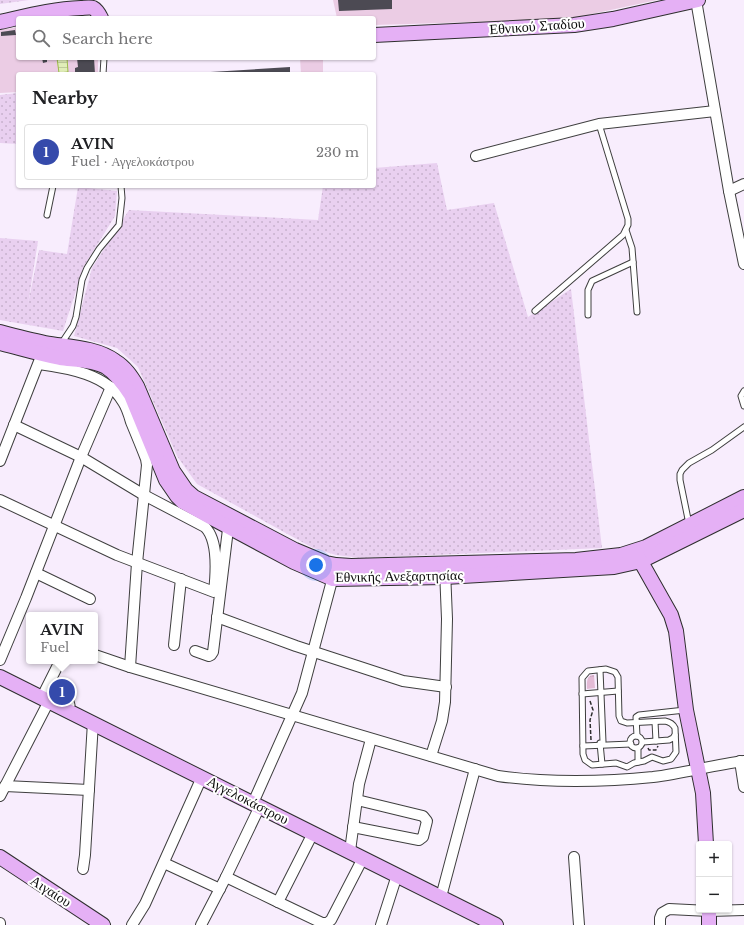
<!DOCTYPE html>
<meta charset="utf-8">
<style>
:root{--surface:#fff;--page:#f2f2f2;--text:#202124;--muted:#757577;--line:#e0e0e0;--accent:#354aab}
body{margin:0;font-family:"Libre Baskerville",serif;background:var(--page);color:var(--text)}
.controls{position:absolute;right:12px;bottom:12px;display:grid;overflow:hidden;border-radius:4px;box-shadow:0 1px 3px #0004}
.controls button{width:36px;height:36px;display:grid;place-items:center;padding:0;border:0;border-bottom:1px solid var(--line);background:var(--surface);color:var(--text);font:20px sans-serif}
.you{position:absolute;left:316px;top:565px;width:14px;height:14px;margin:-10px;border:3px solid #fff;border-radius:50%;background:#1a73e8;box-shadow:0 0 0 6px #1a73e833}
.badge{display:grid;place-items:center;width:26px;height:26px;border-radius:50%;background:var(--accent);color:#fff;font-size:13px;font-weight:700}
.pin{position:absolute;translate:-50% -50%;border:2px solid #fff;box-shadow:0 1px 4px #0006}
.popup{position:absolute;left:26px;top:612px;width:72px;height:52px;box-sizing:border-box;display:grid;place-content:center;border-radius:4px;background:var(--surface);filter:drop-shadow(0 1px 3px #0005);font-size:13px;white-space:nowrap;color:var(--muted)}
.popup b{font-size:15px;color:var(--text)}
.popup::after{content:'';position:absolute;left:50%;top:100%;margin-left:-8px;border:8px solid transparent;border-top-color:var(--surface)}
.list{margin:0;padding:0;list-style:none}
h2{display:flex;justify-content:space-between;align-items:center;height:52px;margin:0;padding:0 16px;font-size:17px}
h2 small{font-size:13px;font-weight:400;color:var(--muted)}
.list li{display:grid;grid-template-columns:26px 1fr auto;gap:12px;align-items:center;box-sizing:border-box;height:56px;margin:0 8px 8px;padding:0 8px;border:1px solid var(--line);border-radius:4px}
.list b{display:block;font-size:15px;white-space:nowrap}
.list p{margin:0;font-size:13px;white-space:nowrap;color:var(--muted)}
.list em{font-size:13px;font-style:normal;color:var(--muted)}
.icon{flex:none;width:22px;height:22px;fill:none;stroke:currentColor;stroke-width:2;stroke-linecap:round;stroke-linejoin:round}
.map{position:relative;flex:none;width:744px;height:925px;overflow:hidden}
.search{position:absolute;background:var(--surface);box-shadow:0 1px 3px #0004;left:16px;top:16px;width:360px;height:44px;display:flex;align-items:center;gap:10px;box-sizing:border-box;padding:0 14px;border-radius:4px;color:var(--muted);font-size:15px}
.panel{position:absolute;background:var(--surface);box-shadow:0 1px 3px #0004;left:16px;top:72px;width:360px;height:116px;border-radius:4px}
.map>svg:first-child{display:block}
</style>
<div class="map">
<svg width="744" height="925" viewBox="0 0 744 925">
<defs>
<pattern id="farmland-dots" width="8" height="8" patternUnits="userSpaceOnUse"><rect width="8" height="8" fill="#e9d0f0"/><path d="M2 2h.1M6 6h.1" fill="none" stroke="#c7b1cd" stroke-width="1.8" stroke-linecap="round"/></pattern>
<pattern id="park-tufts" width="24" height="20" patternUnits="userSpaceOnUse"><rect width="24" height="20" fill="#e3bbd5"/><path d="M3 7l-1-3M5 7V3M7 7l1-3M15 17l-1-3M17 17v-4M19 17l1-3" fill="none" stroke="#c2a0b6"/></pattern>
<pattern id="water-rules" width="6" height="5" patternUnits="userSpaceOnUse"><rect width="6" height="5" fill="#e1eeb8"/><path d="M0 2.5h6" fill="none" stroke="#c0cb9d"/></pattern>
</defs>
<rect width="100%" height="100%" fill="#f8edfd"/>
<g fill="url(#farmland-dots)">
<polygon points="0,0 29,0 0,4"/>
<polygon points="18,93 18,144 0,143 0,95"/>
<polygon points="437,163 447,210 494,203 528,317 571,289 602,548 361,558 336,555 313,548 197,484 177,456 138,367 117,348 74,336 92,268 129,210 318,220 323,186 374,186 374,168"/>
<polygon points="78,187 117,191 115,216 84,266 63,331 0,320 0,238 38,241 28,304 39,250 67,254"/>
</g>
<path fill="url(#park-tufts)" d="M594,675L595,688L587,689C587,682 586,675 594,675Z"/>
<g fill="#ebcce4">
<polygon points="333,0 657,0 578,17 543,20 374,25 374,18 337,18"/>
<polygon points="18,27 18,58 98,58 98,74 18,74 18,92 0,93 0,30"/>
<polygon points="300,58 323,58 323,74 301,74"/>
</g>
<polygon fill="url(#water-rules)" stroke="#9dbc48" points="57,58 67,58 68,72 59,73"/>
<g fill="#4c4a53">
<polygon points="338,0 392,0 392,9 339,11"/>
<polygon points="15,30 16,35 1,36 1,32"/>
<polygon points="42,58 47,58 47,62 43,63"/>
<polygon points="77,58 94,58 95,74 75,74 75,68 78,67"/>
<polygon points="290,67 290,74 194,74 194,73"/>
<polygon points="59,688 70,694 65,703 55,697"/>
</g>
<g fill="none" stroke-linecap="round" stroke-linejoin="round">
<defs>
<g id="lane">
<polyline points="103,74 104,58"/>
<polyline points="47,215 53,186"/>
<polyline points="626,230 632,248 637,312"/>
<polyline points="535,311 623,235 628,225 628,219 599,124"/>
<polyline points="588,315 588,290 592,281 633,262"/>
<polyline points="61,344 73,326 76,317 82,280 87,268 99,249 119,225 122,198 121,186"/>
<polyline points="744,391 741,396 744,406"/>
<polyline points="689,524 680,480 680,474 682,470 689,463 712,450 744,427"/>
<path d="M606,669L615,672L618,677L619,716L621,721L627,723L665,721C670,722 673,724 675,728L676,752L671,759L663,761L652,757L644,761L634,763L627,767L616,763L592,765L585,760L583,754L582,678L588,671Z"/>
<polyline points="600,670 603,742 601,745"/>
<polyline points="50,694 57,691 70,698 72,705"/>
<polyline points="582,694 618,691"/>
<polyline points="655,722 656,741"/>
<circle cx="636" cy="742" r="6"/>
<polyline points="637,736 636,717 639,715 685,710"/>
<polyline points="643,742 669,740 673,738 675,735"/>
<polyline points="600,743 602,764"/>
<polyline points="583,746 631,744"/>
<polyline points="638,748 638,762"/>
</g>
<g id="street">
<polyline points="696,0 729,191 744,264"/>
<polyline points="476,156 599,124 715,111"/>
<polyline points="729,191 744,184"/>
<path d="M39,364C68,368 107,374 123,402C127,408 129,415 131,422C136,434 141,446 146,459L147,465L137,563L130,667"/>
<polyline points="0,461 40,359"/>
<path d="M0,500L117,555L214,592C216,574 219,541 205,527L144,495L81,457L14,425"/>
<polyline points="36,573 90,599"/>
<polyline points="217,617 296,646 403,681 446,687"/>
<polyline points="174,645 181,579"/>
<polyline points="195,651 209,656 211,655 213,652 229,521"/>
<path d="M95,655L130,667L498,776C546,783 605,782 653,777C684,773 714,765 744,761"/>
<polyline points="0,660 26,598 81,457 111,387"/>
<polyline points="42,697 60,661"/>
<polyline points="431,756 442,721 445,702 447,619 445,570"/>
<polyline points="740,761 744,787"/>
<polyline points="5,786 89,790"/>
<polyline points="0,796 49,701"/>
<polyline points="253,803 302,693 334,573"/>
<polyline points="353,827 419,840 423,837 427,821 423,816 357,800"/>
<polyline points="350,851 359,784 371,739"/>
<polyline points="574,857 579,925"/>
<polyline points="164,863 220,889"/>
<polyline points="83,869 85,855 93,722"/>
<polyline points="226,877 278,902 313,833"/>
<polyline points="441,897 475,769"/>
<polyline points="278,902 322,923 327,923 331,920 363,858"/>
<polyline points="0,923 0,925"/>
<polyline points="132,925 145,904 202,777"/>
<polyline points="201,925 226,877 260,806"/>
<polyline points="381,925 397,875"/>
<polyline points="660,925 660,918 662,913 669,909 709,911 744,910"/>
</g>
<g id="secondary">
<path d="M0,22C27,16 53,9 81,8C84,8 90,7 93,8C97,10 99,14 101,18"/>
<polyline points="374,35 574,25 613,19 698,0"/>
<path d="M0,332C15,336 30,340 45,343C67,347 96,347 115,361C125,367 131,376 137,386L173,471L186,490L194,497L295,550L326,563L336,565L351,566L576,560L621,555L646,547L744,497"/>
<path d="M0,343C20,348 40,354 60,358C74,360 94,360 106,367C117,374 124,384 131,395L166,480L177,496L183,502L210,517L294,562L333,579L445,577L614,567L641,561L744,510"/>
<polyline points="636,553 671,615 676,631 686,710 703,793 706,844"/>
<polyline points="0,677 496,925"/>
<polyline points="0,857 103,925"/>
<polyline points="709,910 709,925"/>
</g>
</defs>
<use href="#lane" stroke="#3f3f3f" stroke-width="7"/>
<use href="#street" stroke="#3f3f3f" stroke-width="12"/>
<use href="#secondary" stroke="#2e2e2e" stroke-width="16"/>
<g stroke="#2e2e2e" stroke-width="1.5" stroke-dasharray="4 2" stroke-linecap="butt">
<polyline points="590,701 593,710 590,720 591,740"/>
<polyline points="648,748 649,750 656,750 658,746"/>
</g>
<use href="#lane" stroke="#fff" stroke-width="5"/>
<use href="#street" stroke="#fff" stroke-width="10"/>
<use href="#secondary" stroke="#e5b0f5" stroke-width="14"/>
</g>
<g text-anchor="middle" stroke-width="4" stroke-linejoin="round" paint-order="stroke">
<g font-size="14" fill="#0c0c0c" stroke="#fff">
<text transform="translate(537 26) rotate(-4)" y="5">Εθνικού Σταδίου</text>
<text transform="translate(399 576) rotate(-1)" y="5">Εθνικής Ανεξαρτησίας</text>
<text transform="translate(248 800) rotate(27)" y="5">Αγγελοκάστρου</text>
<text transform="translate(51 891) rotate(33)" y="5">Αιγαίου</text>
</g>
</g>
</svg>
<div class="controls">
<button>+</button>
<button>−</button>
</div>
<div class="you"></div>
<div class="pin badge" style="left:62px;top:692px">1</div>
<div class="popup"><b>AVIN</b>Fuel</div>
<div class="search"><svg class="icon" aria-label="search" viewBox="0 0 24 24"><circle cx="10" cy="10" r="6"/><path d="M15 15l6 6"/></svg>Search here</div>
<section class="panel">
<h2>Nearby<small></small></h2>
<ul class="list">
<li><span class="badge">1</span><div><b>AVIN</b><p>Fuel · Αγγελοκάστρου</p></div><em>230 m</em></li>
</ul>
</section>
</div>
